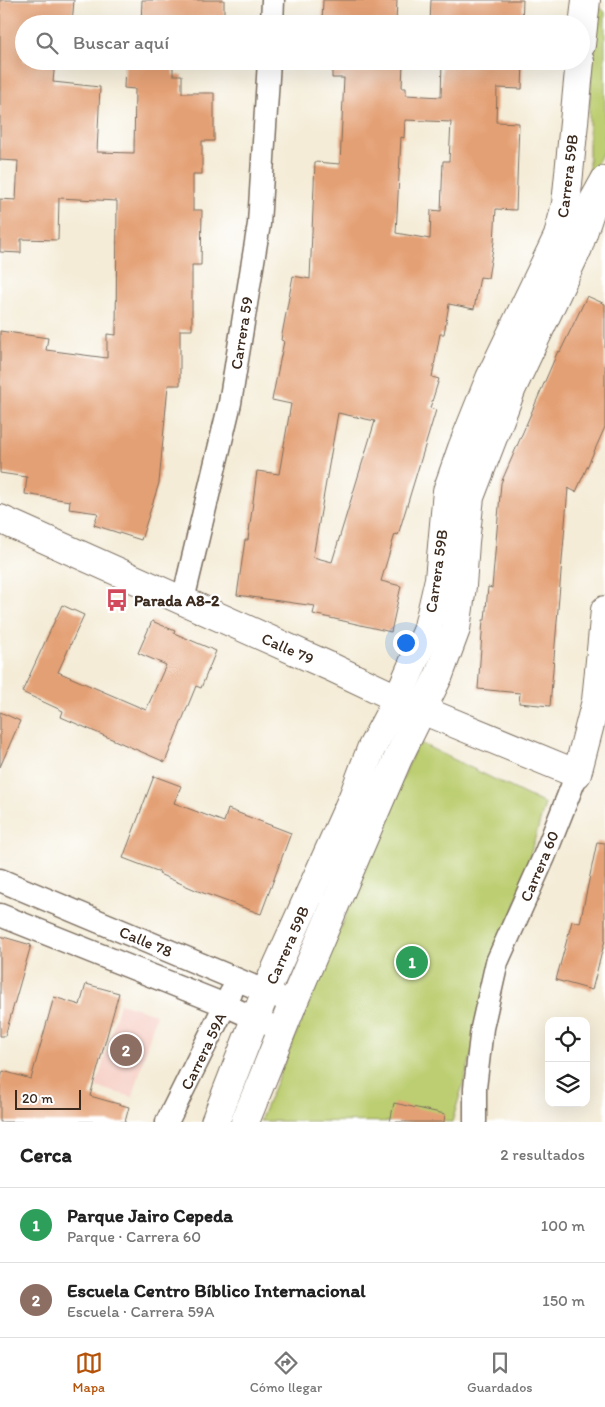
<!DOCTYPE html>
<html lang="es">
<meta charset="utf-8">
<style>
:root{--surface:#fff;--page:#f2f2f2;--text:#222;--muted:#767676;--line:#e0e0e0;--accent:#b45309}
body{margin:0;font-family:Itim,sans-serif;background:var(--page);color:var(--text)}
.controls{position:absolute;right:15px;bottom:15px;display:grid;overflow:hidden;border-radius:10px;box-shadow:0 5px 20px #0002}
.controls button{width:45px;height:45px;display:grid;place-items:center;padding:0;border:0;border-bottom:1px solid var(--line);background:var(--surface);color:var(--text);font:25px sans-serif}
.scale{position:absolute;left:15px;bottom:12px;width:66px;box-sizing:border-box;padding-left:5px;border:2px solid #3b2a1e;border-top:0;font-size:14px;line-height:18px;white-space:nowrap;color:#3b2a1e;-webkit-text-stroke:4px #fff;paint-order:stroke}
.you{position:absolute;left:405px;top:642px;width:18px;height:18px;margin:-12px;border:4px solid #fff;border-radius:50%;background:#1a73e8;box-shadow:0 0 0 8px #1a73e833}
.badge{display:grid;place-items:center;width:32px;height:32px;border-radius:50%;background:var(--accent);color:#fff;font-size:16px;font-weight:700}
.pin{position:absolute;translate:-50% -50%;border:2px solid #fff;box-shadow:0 1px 5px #0006}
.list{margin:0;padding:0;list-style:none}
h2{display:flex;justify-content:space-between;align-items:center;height:65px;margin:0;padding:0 20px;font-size:21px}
h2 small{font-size:16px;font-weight:400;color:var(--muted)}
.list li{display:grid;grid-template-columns:32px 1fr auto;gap:15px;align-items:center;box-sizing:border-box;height:75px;padding:0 20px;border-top:1px solid var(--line)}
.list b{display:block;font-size:19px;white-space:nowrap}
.list p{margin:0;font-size:16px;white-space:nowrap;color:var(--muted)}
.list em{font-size:16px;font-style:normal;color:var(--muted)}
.icon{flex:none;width:28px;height:28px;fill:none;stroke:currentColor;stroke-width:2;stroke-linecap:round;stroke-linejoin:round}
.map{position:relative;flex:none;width:605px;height:1122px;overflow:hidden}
.search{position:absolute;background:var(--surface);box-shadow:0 5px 20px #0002;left:15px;right:15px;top:15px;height:55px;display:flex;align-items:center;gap:12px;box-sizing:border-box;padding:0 18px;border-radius:28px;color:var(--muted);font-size:19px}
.sheet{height:215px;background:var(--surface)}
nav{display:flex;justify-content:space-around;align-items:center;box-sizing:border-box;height:70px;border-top:1px solid var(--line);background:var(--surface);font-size:14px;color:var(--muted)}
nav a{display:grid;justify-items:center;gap:2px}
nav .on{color:var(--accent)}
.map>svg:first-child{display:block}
</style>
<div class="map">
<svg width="605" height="1122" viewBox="0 0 605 1122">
<rect width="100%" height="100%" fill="#fff"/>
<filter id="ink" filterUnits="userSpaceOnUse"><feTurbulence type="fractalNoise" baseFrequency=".02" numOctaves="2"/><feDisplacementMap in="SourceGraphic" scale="10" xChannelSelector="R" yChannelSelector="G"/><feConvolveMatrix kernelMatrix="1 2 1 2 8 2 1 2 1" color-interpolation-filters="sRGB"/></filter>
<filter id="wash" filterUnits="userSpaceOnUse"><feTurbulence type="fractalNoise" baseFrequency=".0096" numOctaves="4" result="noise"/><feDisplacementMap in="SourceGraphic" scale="20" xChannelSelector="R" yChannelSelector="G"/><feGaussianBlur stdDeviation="1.12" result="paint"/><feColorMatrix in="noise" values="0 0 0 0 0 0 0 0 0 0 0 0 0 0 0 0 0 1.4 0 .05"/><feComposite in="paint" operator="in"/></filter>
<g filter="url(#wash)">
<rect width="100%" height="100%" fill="#f4ecd7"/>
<polygon fill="#f7d1c8" points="120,1003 156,1014 133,1097 96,1087"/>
<g fill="#bcce71" stroke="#7c7c48">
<polygon points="596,3 605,12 605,148 589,179 589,113"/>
<polygon points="418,742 545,804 452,1122 260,1121"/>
</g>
<g id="blocks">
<g fill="#e4a074" fill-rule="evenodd">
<polygon points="0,0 74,0 72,24 24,24 24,61 55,61 53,82 100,87 97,152 134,153 135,89 124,88 125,61 173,61 173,75 182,75 182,93 214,93 214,141 202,141 202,174 193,174 193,210 202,210 201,265 192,265 192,330 180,330 180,385 168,385 159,483 141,540 94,525 98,513 69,509 70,501 25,494 27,477 0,473 0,331 48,338 46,350 107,358 107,334 116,335 117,201 59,198 58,240 21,239 21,253 0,252 0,199 16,200 18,161 0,160"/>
<polygon points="142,0 224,0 224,24 141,24"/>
<polygon points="323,0 397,0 396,24 322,24"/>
<polygon points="431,0 523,0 522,24 430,24"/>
<path d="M332,61H403L402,88H406V95L441,97L442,61H523L522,89L497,88L496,122L519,123L516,210L496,209L494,242L488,278L480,277L474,309L449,304L444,334H440L432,377L439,379L430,408L436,410L398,535L395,534L381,581L401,586L391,632L313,614L315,606L237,595L245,540H248L257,471L279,474L291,404L272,400L284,341L281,340L293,276L310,279L315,162L340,164L344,78H332ZM405,120L451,122L449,161H443L441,211L431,210L430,239L396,233L401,137L404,138ZM338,413L375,421L332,562L313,557Z"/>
<polygon points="587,296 605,304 605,427 576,492 568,488 550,706 519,703 520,693 478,689 483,620 485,620 488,587 492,588 501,483 558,351 560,352"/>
<polygon points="62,605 84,615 58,672 146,710 166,665 138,653 152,621 175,631 174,633 216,651 201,688 196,686 165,762 61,717 63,711 22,692"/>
<polygon points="0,712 20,721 0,767"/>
<polygon points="154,776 181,786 174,803 224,822 228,809 291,833 261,914 198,891 159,874 160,872 123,858"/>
<polygon points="597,842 605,843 605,940 592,990 556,980 572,921 580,923"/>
<polygon points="0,936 31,945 5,1036 0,1036"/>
<polygon points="86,984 119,993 90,1096 129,1107 125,1122 0,1122 0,1082 3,1071 31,1079 54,997 80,1005"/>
<polygon points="394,1103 445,1114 444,1122 390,1122"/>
</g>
</g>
</g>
<g filter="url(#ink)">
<use href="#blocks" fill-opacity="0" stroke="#7c6e5f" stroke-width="1"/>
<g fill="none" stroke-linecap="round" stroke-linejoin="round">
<defs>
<g id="minor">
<polyline points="272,24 273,0"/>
<polyline points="183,600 230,403 259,224 269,61"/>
<polyline points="0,880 293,1003"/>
<polyline points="0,915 225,1005 281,1030"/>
<polyline points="167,1122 231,993"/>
<polyline points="475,1122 475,1088 482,1028 497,962 544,857 577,774"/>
</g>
<g id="tertiary">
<polyline points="581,45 586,0"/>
<polyline points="0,519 331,667 422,710 577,774 596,701 605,610"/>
<polyline points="215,1122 266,991 353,797 371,749 398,698 427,631 439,579 447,491 462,448 490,378 558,236 566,204 580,61"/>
<polyline points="245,1122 293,1003 398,758 439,675 456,629 462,586 465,542 470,497 512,388 578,248 594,200 605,180"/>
</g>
</defs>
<use href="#minor" stroke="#7c6e5f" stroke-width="25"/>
<use href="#tertiary" stroke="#7c6e5f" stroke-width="30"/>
<use href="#minor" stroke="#fff" stroke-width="22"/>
<use href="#tertiary" stroke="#fff" stroke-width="28"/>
</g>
</g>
<defs>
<symbol id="bus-bare" viewBox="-9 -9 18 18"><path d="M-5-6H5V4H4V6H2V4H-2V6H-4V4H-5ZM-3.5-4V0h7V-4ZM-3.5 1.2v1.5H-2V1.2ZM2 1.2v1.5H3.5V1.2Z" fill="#d1495b" stroke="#fff" stroke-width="2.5" paint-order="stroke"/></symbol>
</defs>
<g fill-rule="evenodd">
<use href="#bus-bare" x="101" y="584" width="32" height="32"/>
</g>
<g text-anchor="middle" stroke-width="4.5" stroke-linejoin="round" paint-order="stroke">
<g font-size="16" fill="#3b2a1e" stroke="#fff">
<text transform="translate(567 176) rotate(-83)" y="6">Carrera 59B</text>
<text transform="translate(241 333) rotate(-81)" y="6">Carrera 59</text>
<text transform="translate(436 571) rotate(-82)" y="6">Carrera 59B</text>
<text transform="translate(288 648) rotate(24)" y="6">Calle 79</text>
<text transform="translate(539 866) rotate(-67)" y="6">Carrera 60</text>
<text transform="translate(146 941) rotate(23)" y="6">Calle 78</text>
<text transform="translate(287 945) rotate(-66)" y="6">Carrera 59B</text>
<text transform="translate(203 1051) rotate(-64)" y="6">Carrera 59A</text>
</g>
<g font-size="16" font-weight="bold" fill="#3b2a1e" stroke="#fff" text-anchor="start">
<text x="134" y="606">Parada A8-2</text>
</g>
</g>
</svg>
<div class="controls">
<button><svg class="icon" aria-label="locate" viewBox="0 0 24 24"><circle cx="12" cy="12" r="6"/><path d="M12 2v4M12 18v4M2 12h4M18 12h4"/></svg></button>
<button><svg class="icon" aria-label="layers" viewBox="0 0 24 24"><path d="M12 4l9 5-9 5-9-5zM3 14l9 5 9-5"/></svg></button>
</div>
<div class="scale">20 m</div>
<div class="you"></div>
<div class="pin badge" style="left:412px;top:962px;background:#2e9e5b">1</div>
<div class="pin badge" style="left:126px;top:1050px;background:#8d6e63">2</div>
<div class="search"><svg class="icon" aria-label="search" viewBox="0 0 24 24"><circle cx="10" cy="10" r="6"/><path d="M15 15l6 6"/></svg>Buscar aquí</div>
</div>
<section class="sheet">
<h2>Cerca<small>2 resultados</small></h2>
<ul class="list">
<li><span class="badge" style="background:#2e9e5b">1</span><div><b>Parque Jairo Cepeda</b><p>Parque · Carrera 60</p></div><em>100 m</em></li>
<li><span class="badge" style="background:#8d6e63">2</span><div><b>Escuela Centro Bíblico Internacional</b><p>Escuela · Carrera 59A</p></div><em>150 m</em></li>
</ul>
</section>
<nav>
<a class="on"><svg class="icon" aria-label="map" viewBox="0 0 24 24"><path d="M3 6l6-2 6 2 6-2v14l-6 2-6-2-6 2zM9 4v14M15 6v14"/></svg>Mapa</a>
<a><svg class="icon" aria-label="directions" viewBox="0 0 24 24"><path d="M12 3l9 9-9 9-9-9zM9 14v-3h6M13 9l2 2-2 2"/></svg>Cómo llegar</a>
<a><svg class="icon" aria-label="saved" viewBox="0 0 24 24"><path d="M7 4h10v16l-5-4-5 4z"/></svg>Guardados</a>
</nav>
